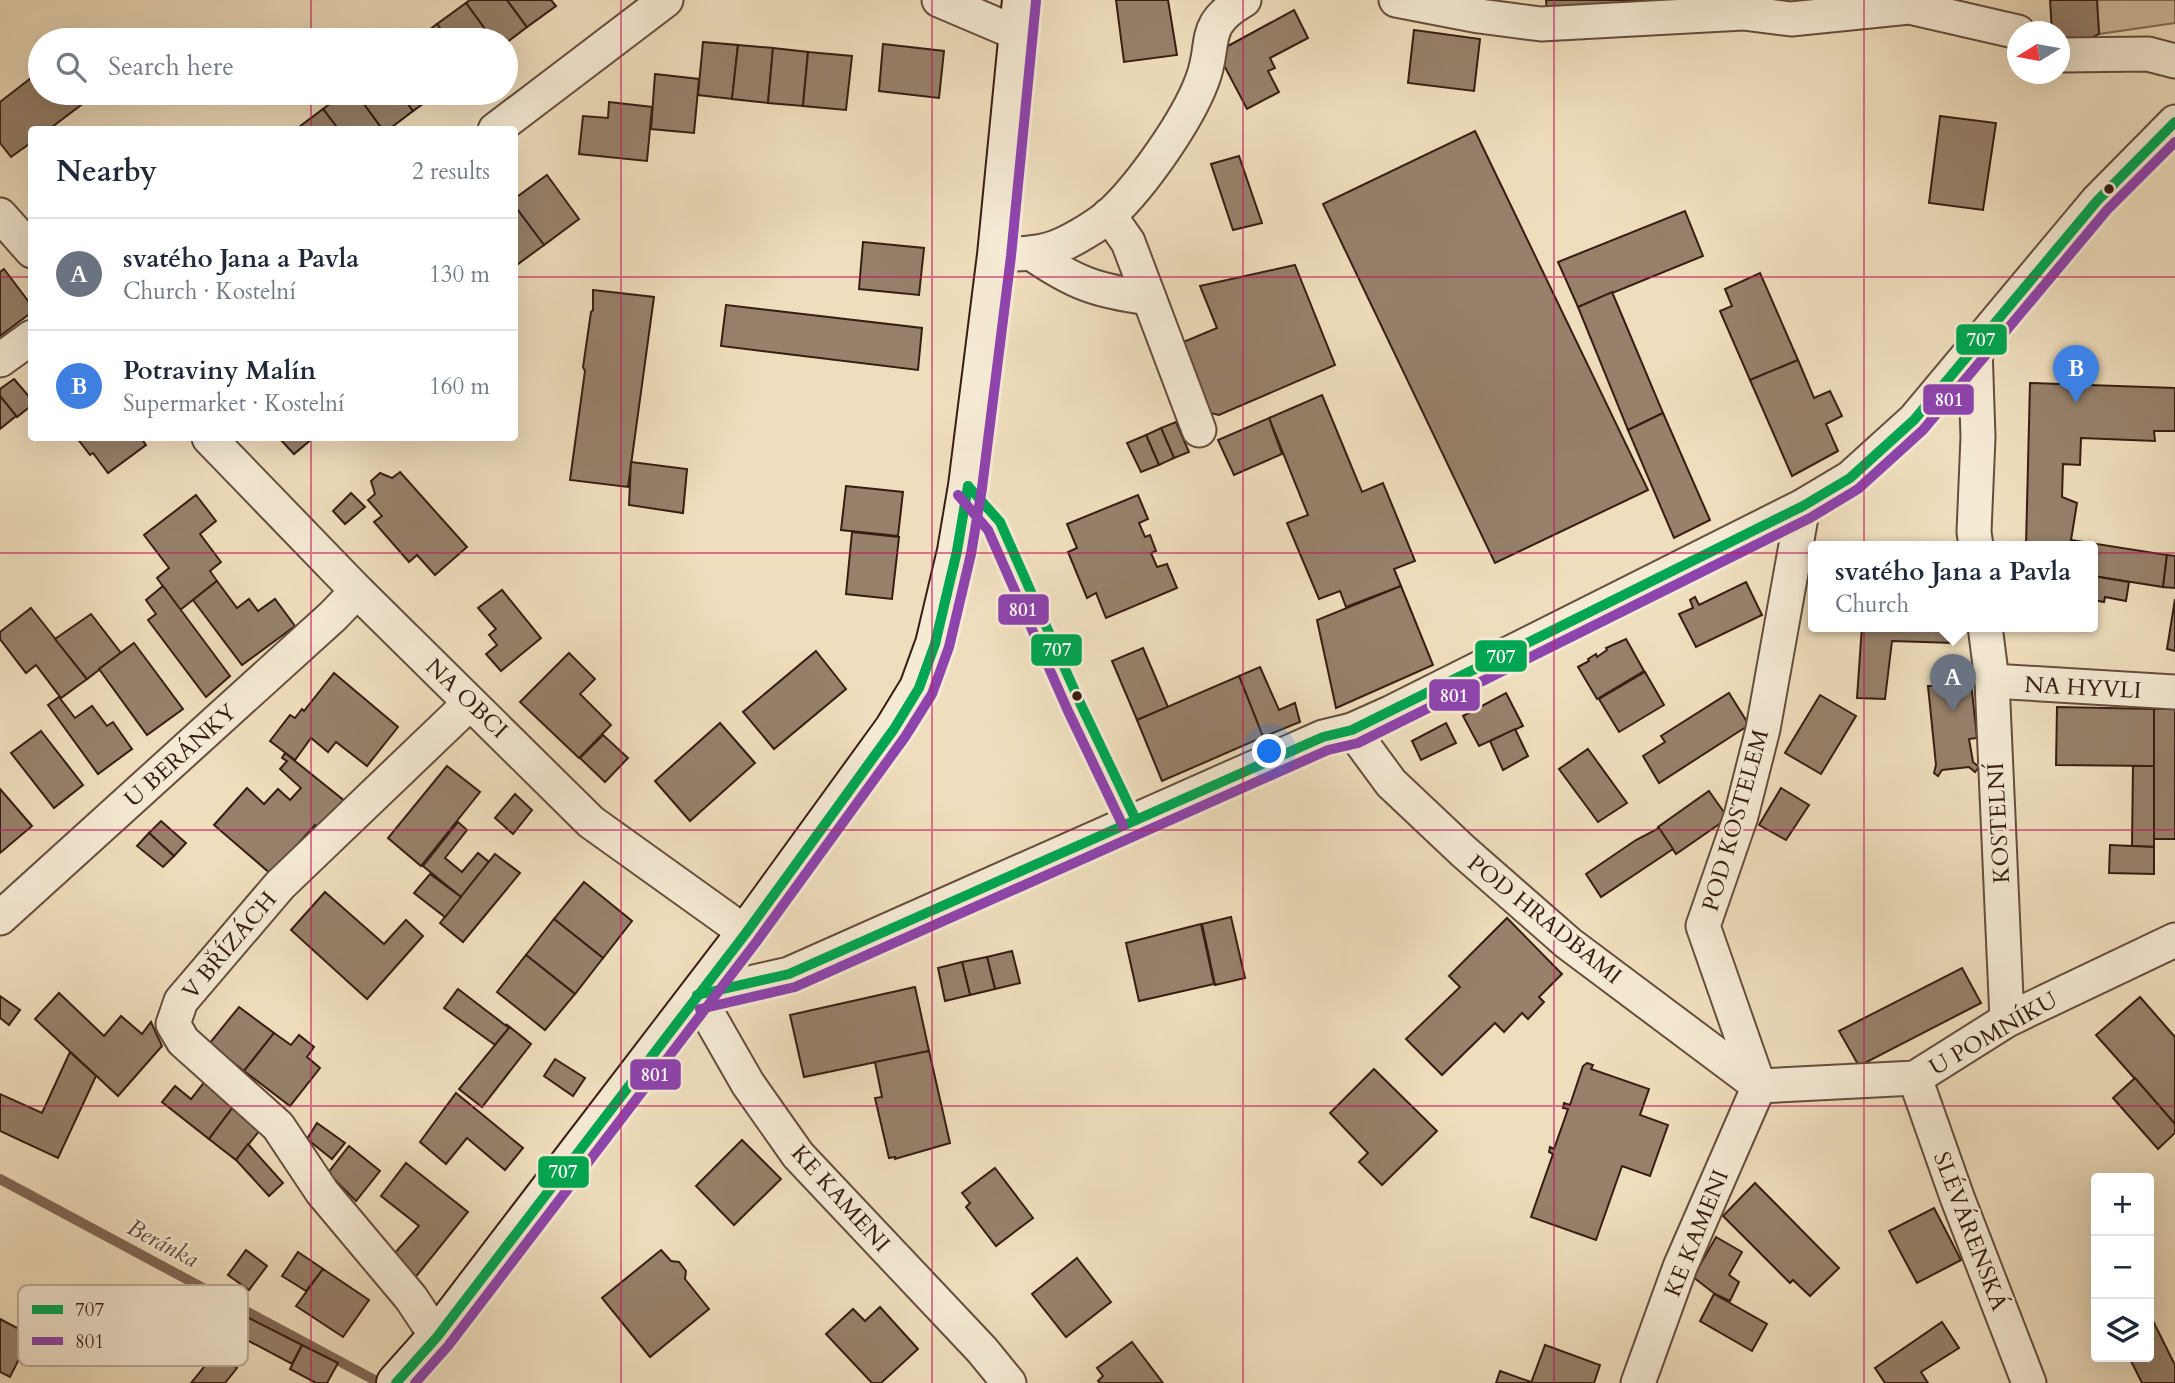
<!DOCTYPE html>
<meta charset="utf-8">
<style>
:root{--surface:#fff;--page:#f6f6f7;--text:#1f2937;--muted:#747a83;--line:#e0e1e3;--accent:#8f2418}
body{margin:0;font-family:Cardo,serif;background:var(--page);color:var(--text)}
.controls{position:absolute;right:21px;bottom:21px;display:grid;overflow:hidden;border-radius:7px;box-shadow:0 7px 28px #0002}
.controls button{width:63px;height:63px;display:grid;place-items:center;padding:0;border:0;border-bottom:2px solid var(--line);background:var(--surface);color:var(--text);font:35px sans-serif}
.compass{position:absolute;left:2007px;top:21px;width:63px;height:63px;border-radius:50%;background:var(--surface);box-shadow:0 7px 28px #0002;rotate:259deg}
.you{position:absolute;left:1270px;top:752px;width:24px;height:24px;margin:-18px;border:5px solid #fff;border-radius:50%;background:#1a73e8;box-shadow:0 0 0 10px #1a73e833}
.badge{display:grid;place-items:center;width:46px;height:46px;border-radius:50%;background:var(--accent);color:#fff;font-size:23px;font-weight:700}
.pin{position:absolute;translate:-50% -58px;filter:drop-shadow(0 2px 4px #0008)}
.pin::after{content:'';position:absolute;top:37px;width:24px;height:21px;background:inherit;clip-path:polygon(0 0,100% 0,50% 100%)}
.popup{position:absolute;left:1808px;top:541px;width:290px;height:91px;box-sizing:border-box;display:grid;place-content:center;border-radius:7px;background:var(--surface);filter:drop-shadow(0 2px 5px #0005);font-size:23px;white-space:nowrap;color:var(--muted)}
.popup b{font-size:26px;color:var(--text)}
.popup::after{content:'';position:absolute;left:50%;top:100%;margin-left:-14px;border:14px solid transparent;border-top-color:var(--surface)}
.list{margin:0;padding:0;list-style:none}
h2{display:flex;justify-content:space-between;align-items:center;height:91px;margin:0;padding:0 28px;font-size:30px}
h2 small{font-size:23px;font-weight:400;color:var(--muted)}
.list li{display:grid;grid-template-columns:46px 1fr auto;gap:21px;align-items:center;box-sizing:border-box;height:112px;padding:0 28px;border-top:2px solid var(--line)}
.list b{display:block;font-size:26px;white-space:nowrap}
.list p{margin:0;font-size:23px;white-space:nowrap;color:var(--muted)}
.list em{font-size:23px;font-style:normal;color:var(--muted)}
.icon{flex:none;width:38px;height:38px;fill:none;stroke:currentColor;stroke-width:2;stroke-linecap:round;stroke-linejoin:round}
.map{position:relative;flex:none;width:2175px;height:1383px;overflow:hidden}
.search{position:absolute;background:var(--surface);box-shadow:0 7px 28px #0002;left:28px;top:28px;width:490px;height:77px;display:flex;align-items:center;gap:18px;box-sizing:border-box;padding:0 24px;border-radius:38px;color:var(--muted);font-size:26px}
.panel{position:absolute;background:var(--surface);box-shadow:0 7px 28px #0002;left:28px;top:126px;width:490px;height:315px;border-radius:7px}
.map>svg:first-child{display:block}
</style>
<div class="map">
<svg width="2175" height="1383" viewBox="0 0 2175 1383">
<rect width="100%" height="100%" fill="#efdebd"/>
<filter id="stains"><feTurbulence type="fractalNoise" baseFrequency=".00286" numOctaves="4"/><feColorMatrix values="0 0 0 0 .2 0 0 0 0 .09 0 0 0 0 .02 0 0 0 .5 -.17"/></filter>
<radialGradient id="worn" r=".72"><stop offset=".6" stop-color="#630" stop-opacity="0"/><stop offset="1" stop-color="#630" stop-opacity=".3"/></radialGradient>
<polygon fill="#d0bda0" stroke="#846d59" stroke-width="2" points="2097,0 2175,0 2175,23 2099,34"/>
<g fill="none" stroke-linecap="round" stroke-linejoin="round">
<polyline stroke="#806956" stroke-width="10" points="0,1179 380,1383"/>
</g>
<g fill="#97816b" stroke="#371d12" stroke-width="2">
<polygon points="470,0 507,0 527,27 506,43 506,40 493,40 466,3"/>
<polygon points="507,0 551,0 556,6 527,27"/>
<polygon points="1116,0 1168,0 1177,55 1124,62"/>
<polygon points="1546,0 1708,0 1547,13"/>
<polygon points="2050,0 2097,0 2099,34 2076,46 2060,38 2060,32 2052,32"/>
<polygon points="466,3 493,40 449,40 437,24"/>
<polygon points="1294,10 1308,38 1270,58 1275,68 1268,71 1279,92 1247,109 1217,52"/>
<polygon points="437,24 449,40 416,40"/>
<polygon points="1414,30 1480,39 1474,91 1408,83"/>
<polygon points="703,42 738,45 732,99 698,95"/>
<polygon points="883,44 944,51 939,98 879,91"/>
<polygon points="738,45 773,48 768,103 732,99"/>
<polygon points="773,48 808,52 803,106 768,103"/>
<polygon points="808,52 852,56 846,110 803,106"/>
<polygon points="40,71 40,93 97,93 48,130 32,130 32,142 11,157 0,143 0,102"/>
<polygon points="655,74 699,79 694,133 651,129"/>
<polygon points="345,93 356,93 383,130 339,130 323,109"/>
<polygon points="356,93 400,93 413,111 388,130 383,130"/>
<polygon points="400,93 438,93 413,111"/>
<polygon points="609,102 652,107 647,161 579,154 583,116 608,118"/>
<polygon points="323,109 339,130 295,130"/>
<polygon points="1940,116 1996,123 1983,210 1929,203"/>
<polygon points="1475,131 1648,490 1495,563 1323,204"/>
<polygon points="1239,156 1262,223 1233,230 1211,164"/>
<polygon points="547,175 579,219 544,245 514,205 514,199"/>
<polygon points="514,205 544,245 514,267"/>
<polygon points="1685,211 1703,256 1578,307 1558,262"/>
<polygon points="863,242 924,248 919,295 859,289"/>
<polygon points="1295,265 1335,365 1219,415 1210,413 1181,343 1217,328 1200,286"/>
<polygon points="4,269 32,306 32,312 0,336 0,272"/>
<polygon points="1760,273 1798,360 1750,380 1720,311 1732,306 1725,289"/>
<polygon points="593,290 654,297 628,487 570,480 585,371 583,367 591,312 593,310"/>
<polygon points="1612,292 1663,413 1628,430 1578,307"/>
<polygon points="726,305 922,328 918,370 721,346"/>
<polygon points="1798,360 1814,398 1830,391 1842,416 1826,424 1838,451 1792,476 1750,380"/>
<polygon points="14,379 32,400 32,405 17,417 0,396 0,389"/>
<polygon points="2030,383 2175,388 2175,431 2154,431 2155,441 2081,438 2080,465 2063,464 2062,497 2077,503 2071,540 2167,555 2163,587 2093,576 2093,546 2026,546"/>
<polygon points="1322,395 1362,492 1383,483 1415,561 1394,569 1401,586 1346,607 1340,591 1319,599 1287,523 1308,515 1269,418"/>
<polygon points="0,396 16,416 0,429"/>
<polygon points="1663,413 1710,520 1674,538 1628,430"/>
<polygon points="1269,418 1282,454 1234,475 1218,440"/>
<polygon points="1176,422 1189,452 1174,458 1161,428"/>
<polygon points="1161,428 1174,458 1159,465 1146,435"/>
<polygon points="1146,435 1159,465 1141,472 1127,443"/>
<polygon points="77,438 141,438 146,445 108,473 93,453 90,455"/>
<polygon points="279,438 313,438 294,454"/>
<polygon points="631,462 687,469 683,513 629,505"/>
<polygon points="400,472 467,547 435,575 417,555 409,562 374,522 382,516 368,500 375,494 371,481 380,473 392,478"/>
<polygon points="846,486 903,492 898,536 841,530"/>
<polygon points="351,493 365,507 345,524 333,511"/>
<polygon points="196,495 216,521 200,534 221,562 210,571 217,581 180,610 157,578 169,568 144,535"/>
<polygon points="1138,495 1148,519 1139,523 1145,537 1150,535 1156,551 1151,553 1157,567 1167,564 1177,588 1106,618 1096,593 1087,598 1068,552 1077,548 1067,524"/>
<polygon points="852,532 899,537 892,599 846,594"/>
<polygon points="2167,555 2175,556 2175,588 2163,587"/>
<polygon points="2093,576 2129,582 2126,601 2105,597 2104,602 2093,600"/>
<polygon points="217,581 237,608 249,599 258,611 275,599 295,626 242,665 193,600"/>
<polygon points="1746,582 1762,615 1696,647 1679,614 1693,608 1690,600 1695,597 1699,605"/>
<polygon points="163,586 230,676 206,697 148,620 156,614 146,600"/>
<polygon points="1401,586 1433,665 1336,708 1317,620"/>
<polygon points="502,590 541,638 501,671 486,654 497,645 489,635 496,629 478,608"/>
<polygon points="2175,599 2175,651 2167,649"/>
<polygon points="31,608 87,679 61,698 36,665 26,673 0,639 0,632"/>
<polygon points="91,614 121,653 87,679 55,639"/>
<polygon points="1862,626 1954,626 1954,643 1892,641 1885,699 1857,698"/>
<polygon points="1626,639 1644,671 1597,699 1578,667 1589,661 1588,659 1596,654 1597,657 1607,650 1606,648"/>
<polygon points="134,643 183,709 147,735 99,669"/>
<polygon points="1143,648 1168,707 1137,720 1112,661"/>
<polygon points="816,651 846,689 774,749 743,712"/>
<polygon points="569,653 595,679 580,694 611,725 579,758 520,702"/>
<polygon points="1950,662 1962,670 1966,683 1971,682 1977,738 1969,739 1973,762 1979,767 1975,772 1969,767 1942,770 1938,776 1934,773 1936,765 1928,686 1933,686 1934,673 1938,667"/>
<polygon points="1260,667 1279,710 1295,703 1300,722 1263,737 1239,676"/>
<polygon points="1645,672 1664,705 1619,732 1599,699"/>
<polygon points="334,673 398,727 367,766 336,742 328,752 311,738 295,760 270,741 290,715 295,718 302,709 304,711"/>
<polygon points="1239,676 1263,737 1162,781 1137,720"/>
<polygon points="1506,693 1523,726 1479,746 1463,716"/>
<polygon points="1729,693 1749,725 1659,783 1643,756 1665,742 1661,736"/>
<polygon points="1820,695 1856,716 1821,774 1785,753"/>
<polygon points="59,697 75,718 92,706 107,726 113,722 132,749 98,774 48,705"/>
<polygon points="2057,707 2154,709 2154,766 2056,765"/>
<rect x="2154" y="709" width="21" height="130"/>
<polygon points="720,723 755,763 690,821 655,781"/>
<polygon points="1446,723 1456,743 1421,760 1412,741"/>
<polygon points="1515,729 1528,756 1503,770 1490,741"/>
<polygon points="41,731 83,785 54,808 11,753"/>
<polygon points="603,735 628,758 605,782 580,758"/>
<polygon points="1588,749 1627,803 1598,822 1559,769"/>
<polygon points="285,753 346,802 321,831 315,825 271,874 214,825 247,788 264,804 278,789 290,800 301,788 280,769 287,761 282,758"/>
<polygon points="447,766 480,792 421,866 388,838"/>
<polygon points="2133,766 2154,766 2154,847 2132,846"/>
<polygon points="1781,788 1809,805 1786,840 1759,825"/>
<polygon points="0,789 32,826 0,853"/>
<polygon points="1709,791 1728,818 1676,854 1658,827"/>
<polygon points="515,794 532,810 513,834 495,818"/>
<polygon points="161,821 186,843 174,856 149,833"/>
<polygon points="458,822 467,830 445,858 462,872 478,853 489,862 461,897 423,866"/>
<polygon points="1659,828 1673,849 1601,897 1586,874 1636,840"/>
<polygon points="149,833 174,856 163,867 137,846"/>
<polygon points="2110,845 2154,847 2154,874 2109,873"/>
<polygon points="495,854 520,873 463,942 440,923"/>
<polygon points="430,874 461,897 445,917 414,893"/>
<polygon points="584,882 632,921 603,958 554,919"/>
<polygon points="325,892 384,944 406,920 423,936 367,999 291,930"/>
<polygon points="1231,917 1245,978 1215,985 1202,924"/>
<polygon points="1507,918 1562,974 1539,997 1544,1002 1528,1019 1522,1013 1504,1032 1495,1023 1442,1075 1406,1039 1460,987 1449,976"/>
<polygon points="554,919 603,958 575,994 526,955"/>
<polygon points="1201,924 1214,984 1139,1001 1126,943"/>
<polygon points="1012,951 1020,983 995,989 987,957"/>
<polygon points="526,955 575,994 545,1030 497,992"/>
<polygon points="987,957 995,989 970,995 962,962"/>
<polygon points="962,962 970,995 945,1001 938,968"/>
<polygon points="1962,968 1981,1003 1859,1066 1839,1031"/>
<polygon points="915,987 929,1051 804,1077 790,1015"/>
<polygon points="458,989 509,1028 495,1045 444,1008"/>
<polygon points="59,993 104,1036 121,1016 142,1034 151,1022 162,1046 118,1096 35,1019"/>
<polygon points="0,996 20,1010 9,1025 0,1018"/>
<polygon points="2140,997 2175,1037 2175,1124 2096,1035"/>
<polygon points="239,1007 274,1033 244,1071 209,1044"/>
<polygon points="506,1024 531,1044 482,1107 459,1089 509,1028"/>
<polygon points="274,1033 291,1045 299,1035 314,1047 307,1057 320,1068 290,1106 244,1071"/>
<polygon points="929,1051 950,1143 895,1159 895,1157 889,1158 875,1098 882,1097 875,1062"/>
<polygon points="70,1052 96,1076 58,1158 0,1131 0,1094 42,1113"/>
<polygon points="555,1059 585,1078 573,1096 544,1076"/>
<polygon points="1587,1063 1593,1065 1591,1069 1649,1089 1640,1115 1668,1125 1650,1176 1622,1166 1596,1240 1531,1217 1553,1154 1549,1152 1550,1147 1554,1149 1568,1109 1563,1108 1564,1103 1570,1105 1583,1066"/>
<polygon points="1374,1069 1437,1131 1382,1185 1359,1162 1368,1153 1330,1113"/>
<polygon points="2135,1078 2175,1124 2175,1133 2158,1149 2113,1098"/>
<polygon points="206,1080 236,1103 209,1139 162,1102 175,1086 191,1099"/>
<polygon points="456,1093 523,1148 505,1170 467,1138 446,1164 420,1142"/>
<polygon points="236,1103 264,1125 236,1160 209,1139"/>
<polygon points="317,1123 345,1143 332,1159 307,1139"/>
<polygon points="742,1140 781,1179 734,1225 696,1186"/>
<polygon points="248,1144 283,1183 269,1196 236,1160"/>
<polygon points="349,1146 380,1171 356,1201 328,1173"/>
<polygon points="406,1163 468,1212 414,1279 393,1255 419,1226 381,1196"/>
<polygon points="995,1168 1033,1218 996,1246 966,1207 970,1203 962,1193"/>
<polygon points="1755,1183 1839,1268 1810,1296 1793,1280 1790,1283 1723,1216"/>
<polygon points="1934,1208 1961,1260 1917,1283 1889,1231"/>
<polygon points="1716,1237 1742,1252 1729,1275 1739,1282 1730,1301 1715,1294 1693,1277"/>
<polygon points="246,1250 267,1266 249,1290 228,1275"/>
<polygon points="661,1250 671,1261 679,1262 686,1271 685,1279 709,1309 650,1357 602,1298"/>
<polygon points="298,1252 323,1269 306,1291 282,1276"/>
<polygon points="1077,1258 1111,1302 1066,1337 1032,1294"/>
<polygon points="323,1269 369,1300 343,1337 296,1306"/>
<polygon points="1714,1294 1767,1324 1752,1351 1700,1321"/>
<polygon points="880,1307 918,1349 881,1383 872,1383 826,1334 853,1309 865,1321"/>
<polygon points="241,1314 302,1345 292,1364 232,1332"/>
<polygon points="2151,1317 2175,1365 2175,1383 2142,1383 2129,1357 2149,1357 2149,1318"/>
<polygon points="0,1319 17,1328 20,1325 37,1334 28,1351 24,1349 10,1377 0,1372"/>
<polygon points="1942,1322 1959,1348 1921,1372 1928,1383 1885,1383 1875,1368"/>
<polygon points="1132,1342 1163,1383 1100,1383 1098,1381 1103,1376 1097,1368"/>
<polygon points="302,1345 338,1363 327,1383 316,1383 290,1369"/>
<polygon points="1545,1345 1600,1365 1594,1383 1531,1383"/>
<polygon points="217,1351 237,1368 225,1383 191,1383"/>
<polygon points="1500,1371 1531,1382 1531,1383 1496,1383"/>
</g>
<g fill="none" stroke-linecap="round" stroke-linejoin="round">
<defs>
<g id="street">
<polyline points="939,0 1019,34"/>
<polyline points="1396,0 1479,16 1541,24 1743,13 1791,19 1909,7 2018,32"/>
<polyline points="2060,53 2062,55 2148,54 2175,61"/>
<polyline points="495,130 666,0"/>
<polyline points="0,215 32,251"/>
<polyline points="1109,215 1128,242 1199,430"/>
<path d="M1031,253C1074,283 1097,291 1149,298"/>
<path d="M997,255C1018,254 1041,254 1061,245C1075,239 1100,224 1111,214C1142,185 1187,121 1202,81C1217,43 1199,26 1244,0"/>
<polyline points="1975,347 1978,437 1974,532 1976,546"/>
<polyline points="0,360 32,337"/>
<polyline points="209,438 357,591 591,822 746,933"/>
<polyline points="1985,626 1992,681 2007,1020"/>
<polyline points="1992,681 2175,692"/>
<polyline points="1352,730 1391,783 1463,851 1568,943 1759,1086"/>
<polyline points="0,918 333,616 357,591"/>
<polyline points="1915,1078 1957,1197 2029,1383"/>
<polyline points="1759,1086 1703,926 1741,816 1763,729 1803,506"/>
<polyline points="1759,1086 1915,1078 2007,1020 2175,940"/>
<polyline points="437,1337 411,1298 322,1192 278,1126 183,1041 173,1024 181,1001 280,885 470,703"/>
<polyline points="1009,1383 982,1350 798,1155 748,1084 697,995 789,974 1323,737 1352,730 1390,713 1803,506 1850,478 1914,420 2097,201 2175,122"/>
<polyline points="1638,1383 1680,1267 1759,1086"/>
</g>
<polyline id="secondary" points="396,1383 437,1337 746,933 894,729 919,688 935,644 957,551 968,486 997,255 1022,0"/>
</defs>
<use href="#street" stroke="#654d3d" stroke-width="37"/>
<use href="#secondary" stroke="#371d12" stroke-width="42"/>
<use href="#street" stroke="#f5ead4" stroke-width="33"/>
<use href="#secondary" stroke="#f5ead4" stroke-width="38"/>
<defs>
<g id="bus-1">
<polyline points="968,486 1000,522 1081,705 1136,820"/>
<polyline points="697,995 789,974 1323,737 1352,730 1803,506 1850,478 1914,420 2097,201 2175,122"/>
<polyline points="396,1383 437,1337 746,933 894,729 919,688 935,644 957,551 968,486"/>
</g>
<g id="bus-2">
<polyline points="958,495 988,530 1068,711 1123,826"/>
<polyline points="700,1009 795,987 1328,750 1358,743 1810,518 1858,489 1923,430 2107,210 2175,142"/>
<polyline points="415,1383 448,1346 757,941 905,737 932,694 949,647 971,554 982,488 1011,256 1036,1"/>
</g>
</defs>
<use href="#bus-1" stroke="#f5ead4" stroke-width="16"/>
<use href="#bus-2" stroke="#f5ead4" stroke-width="16"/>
<use href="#bus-1" stroke="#00a651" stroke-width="10"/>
<use href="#bus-2" stroke="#8e44ad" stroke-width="10"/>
</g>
<path fill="none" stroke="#c2185b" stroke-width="2" stroke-opacity="0.55" d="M311,0V40M621,0V1383M932,0V1383M1243,0V1383M1554,0V1383M1864,0V1383M311,93V130M0,277H32M514,277H2175M311,438V1383M0,553H2175M0,830H2175M0,1106H2175"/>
<g fill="#371d12" stroke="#f5ead4" stroke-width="2.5">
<circle cx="2109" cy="189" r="6"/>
<circle cx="1077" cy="696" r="6"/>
</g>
<g text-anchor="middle" stroke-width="5" stroke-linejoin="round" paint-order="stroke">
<g font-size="23" fill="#371d12" stroke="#f5ead4">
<text transform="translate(2083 687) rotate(3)" y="8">NA HYVLI</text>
<text transform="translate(467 698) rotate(44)" y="8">NA OBCI</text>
<text transform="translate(180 755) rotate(-42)" y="8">U BERÁNKY</text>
<text transform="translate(1735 820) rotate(-74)" y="8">POD KOSTELEM</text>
<text transform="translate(1998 823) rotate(-93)" y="8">KOSTELNÍ</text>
<text transform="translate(1545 919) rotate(39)" y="8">POD HRADBAMI</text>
<text transform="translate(229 945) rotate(-50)" y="8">V BŘÍZÁCH</text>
<text transform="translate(1993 1033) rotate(-30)" y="8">U POMNÍKU</text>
<text transform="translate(841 1198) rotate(48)" y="8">KE KAMENI</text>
<text transform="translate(1971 1231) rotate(69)" y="8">SLÉVÁRENSKÁ</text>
<text transform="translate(1696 1233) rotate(-68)" y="8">KE KAMENI</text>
</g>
<g font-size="24" font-style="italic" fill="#61493a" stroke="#f5ead4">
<text transform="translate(163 1243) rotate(28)" y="8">Beránka</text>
</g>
</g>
<rect x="18" y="1285" width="230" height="81" rx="10" fill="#f5ead4" stroke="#bcac9a" stroke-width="2"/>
<rect x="32" y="1305" width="31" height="9" fill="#00a651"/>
<rect x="32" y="1337" width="31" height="8" fill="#8e44ad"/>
<g font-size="19" fill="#371d12">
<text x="75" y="1316">707</text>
<text x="75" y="1348">801</text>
</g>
<g stroke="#f5ead4" stroke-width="2.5">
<rect x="1955" y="323" width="53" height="33" rx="7" fill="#00a651"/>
<rect x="1922" y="383" width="53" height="33" rx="7" fill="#8e44ad"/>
<rect x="997" y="593" width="53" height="33" rx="7" fill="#8e44ad"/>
<rect x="1030" y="633" width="53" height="34" rx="7" fill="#00a651"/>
<rect x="1474" y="639" width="54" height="34" rx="7" fill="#00a651"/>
<rect x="1428" y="678" width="53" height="34" rx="7" fill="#8e44ad"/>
<rect x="629" y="1058" width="53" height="33" rx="7" fill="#8e44ad"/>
<rect x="537" y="1155" width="53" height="34" rx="7" fill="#00a651"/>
</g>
<g font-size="19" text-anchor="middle" font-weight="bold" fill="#fff">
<text x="1981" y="346">707</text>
<text x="1949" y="406">801</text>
<text x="1023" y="616">801</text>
<text x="1057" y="656">707</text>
<text x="1501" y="663">707</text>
<text x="1454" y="702">801</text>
<text x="655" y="1081">801</text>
<text x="563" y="1178">707</text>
</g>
<rect width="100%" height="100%" filter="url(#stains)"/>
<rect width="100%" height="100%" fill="url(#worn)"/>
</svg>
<div class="controls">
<button>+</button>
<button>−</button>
<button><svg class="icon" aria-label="layers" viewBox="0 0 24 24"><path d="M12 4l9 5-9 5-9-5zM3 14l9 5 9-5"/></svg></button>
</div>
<svg class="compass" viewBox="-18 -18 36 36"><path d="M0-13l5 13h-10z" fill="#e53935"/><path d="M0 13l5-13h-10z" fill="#747a83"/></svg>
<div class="you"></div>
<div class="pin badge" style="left:1953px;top:712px;background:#6b7280">A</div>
<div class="popup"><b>svatého Jana a Pavla</b>Church</div>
<div class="pin badge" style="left:2076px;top:403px;background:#3f7fe0">B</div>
<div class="search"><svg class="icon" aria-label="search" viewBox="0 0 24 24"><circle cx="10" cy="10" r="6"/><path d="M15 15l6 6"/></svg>Search here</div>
<section class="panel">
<h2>Nearby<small>2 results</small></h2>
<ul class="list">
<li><span class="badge" style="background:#6b7280">A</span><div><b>svatého Jana a Pavla</b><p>Church · Kostelní</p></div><em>130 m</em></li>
<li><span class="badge" style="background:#3f7fe0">B</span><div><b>Potraviny Malín</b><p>Supermarket · Kostelní</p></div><em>160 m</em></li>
</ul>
</section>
</div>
